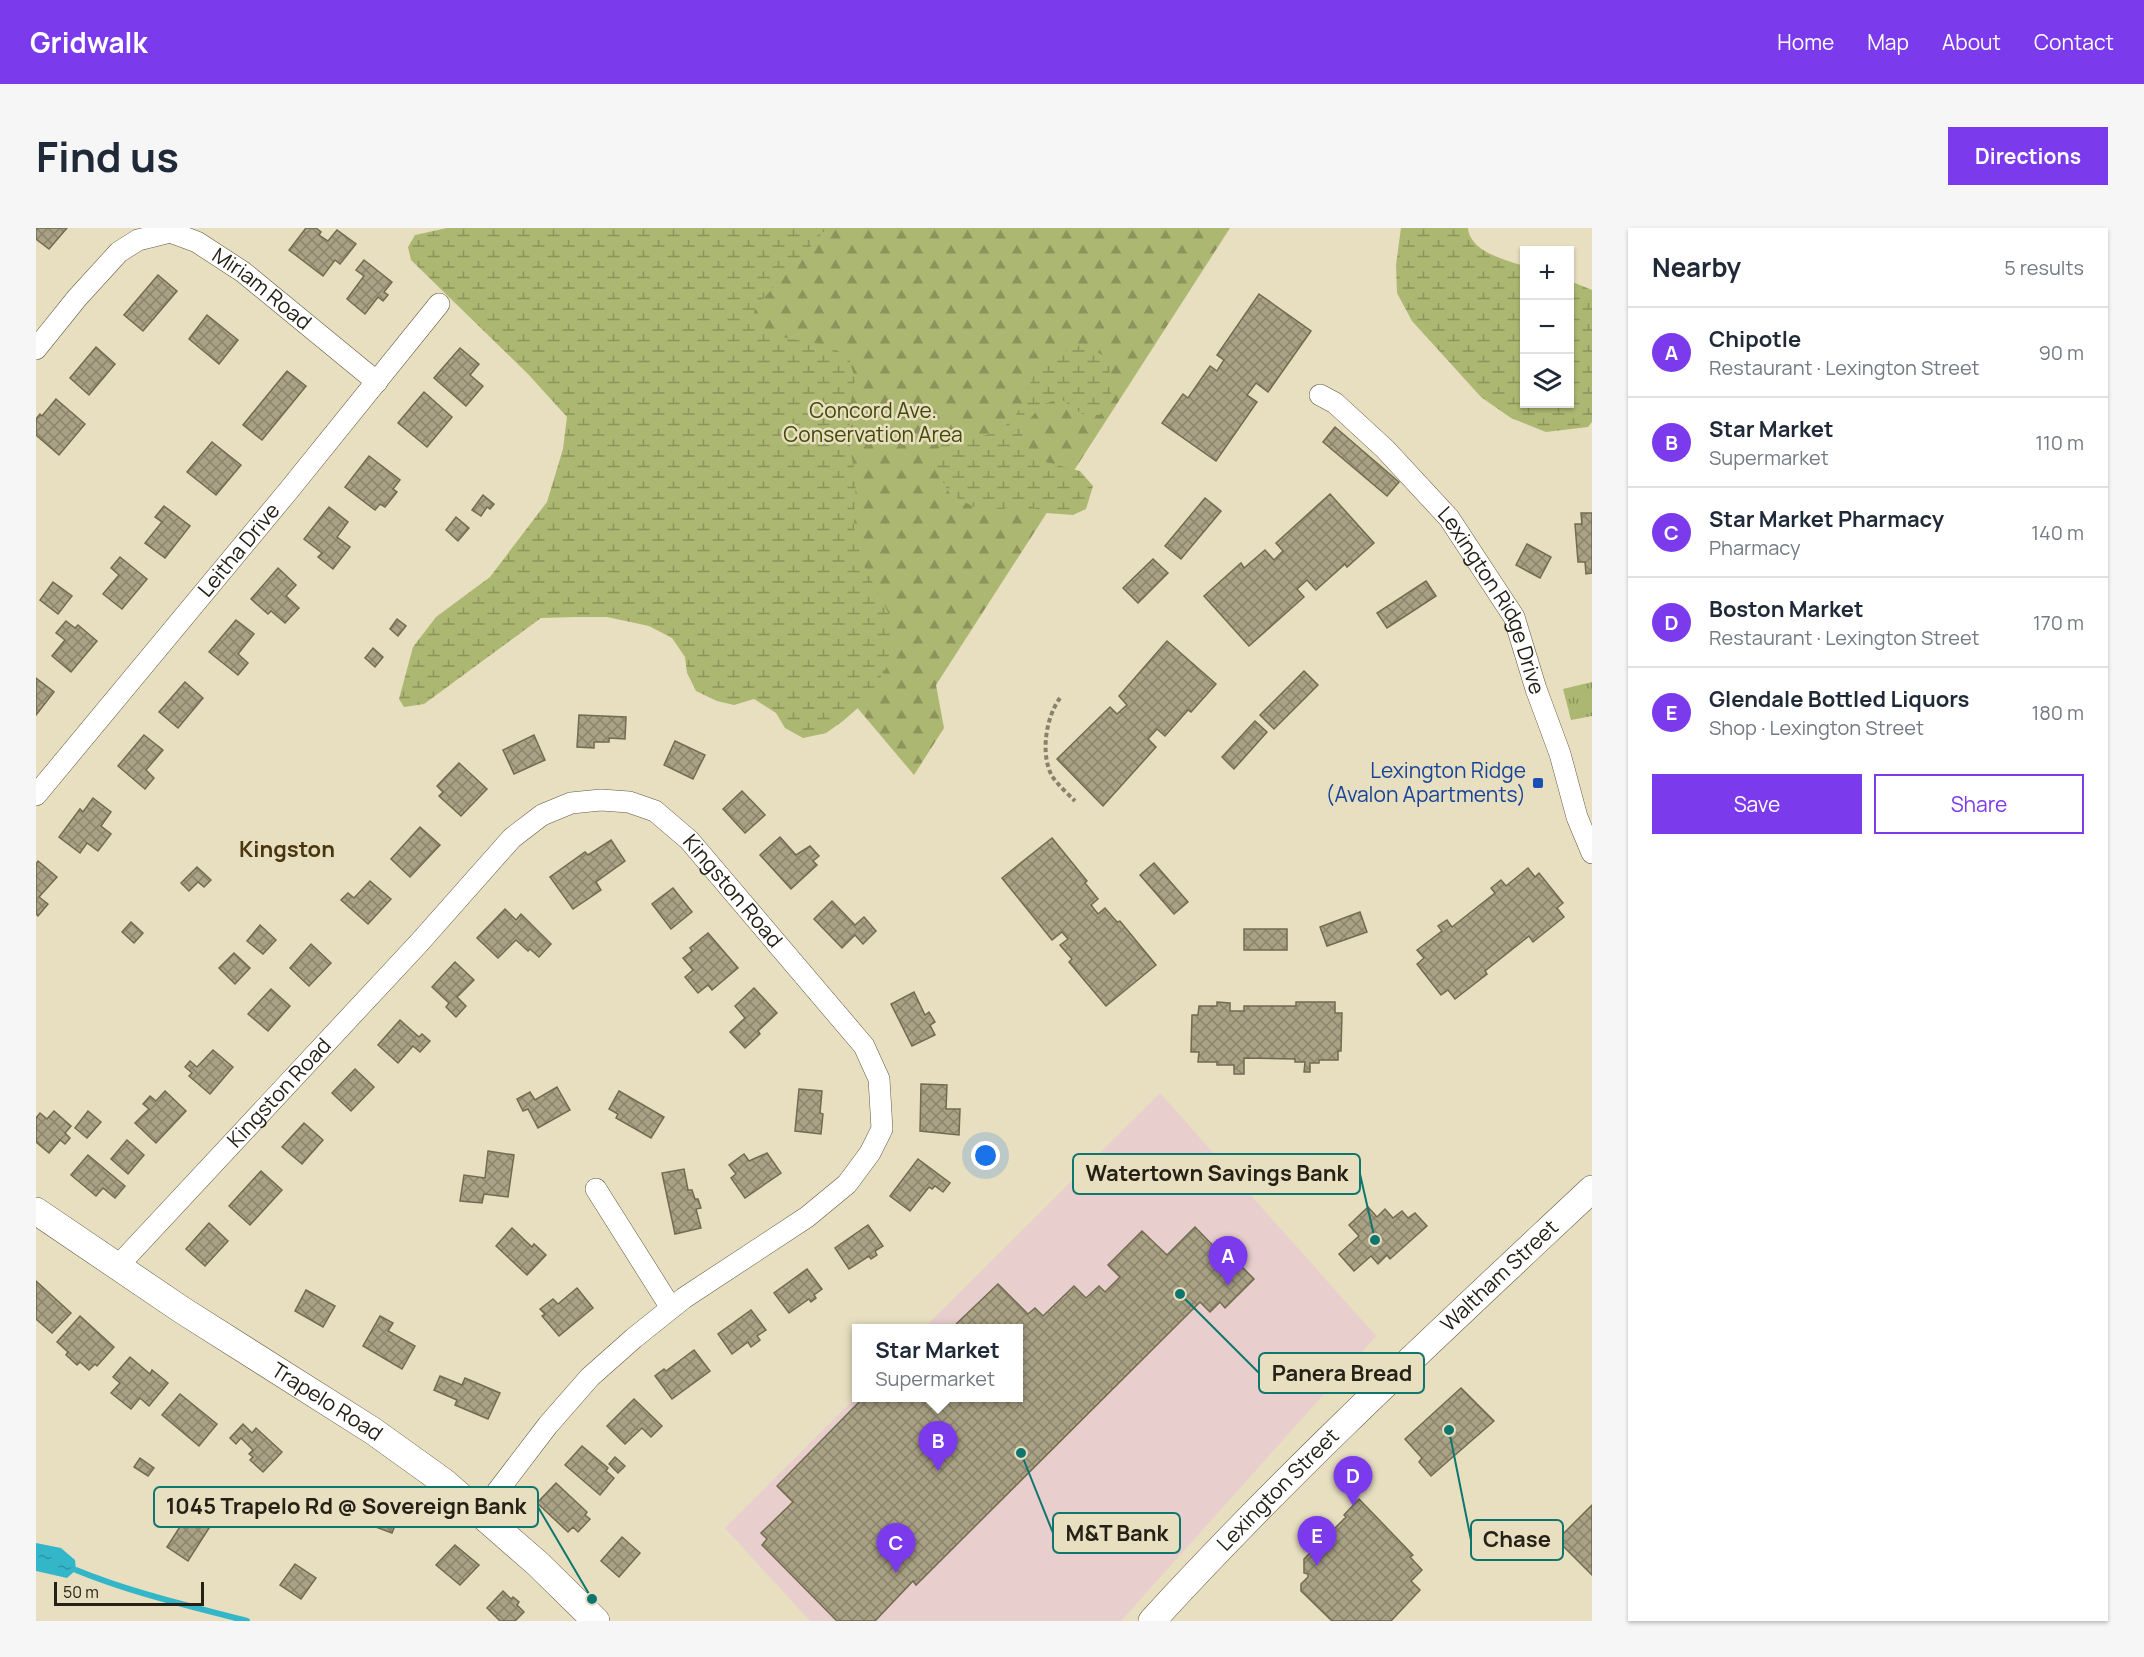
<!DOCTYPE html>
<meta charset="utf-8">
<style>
:root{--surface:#fff;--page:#f6f6f7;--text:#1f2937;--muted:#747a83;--line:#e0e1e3;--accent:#7c3aed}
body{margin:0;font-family:Manrope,sans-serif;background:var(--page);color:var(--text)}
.controls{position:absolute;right:18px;top:18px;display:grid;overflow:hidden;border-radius:0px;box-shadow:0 2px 4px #0004}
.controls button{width:54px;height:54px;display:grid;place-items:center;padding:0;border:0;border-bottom:2px solid var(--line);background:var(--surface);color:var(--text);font:30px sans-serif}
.scale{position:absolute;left:18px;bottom:15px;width:150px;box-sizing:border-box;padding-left:6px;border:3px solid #252116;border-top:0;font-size:16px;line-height:21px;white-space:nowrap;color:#252116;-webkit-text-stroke:4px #e7dfc0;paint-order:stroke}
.you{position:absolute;left:950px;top:928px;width:21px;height:21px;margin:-15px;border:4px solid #fff;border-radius:50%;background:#1a73e8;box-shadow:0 0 0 9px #1a73e833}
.badge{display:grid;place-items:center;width:39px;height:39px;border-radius:50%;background:var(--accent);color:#fff;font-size:20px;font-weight:700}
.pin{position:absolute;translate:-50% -50px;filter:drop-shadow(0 2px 3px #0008)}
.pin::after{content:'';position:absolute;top:32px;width:21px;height:18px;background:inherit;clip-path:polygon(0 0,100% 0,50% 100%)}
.popup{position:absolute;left:816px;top:1096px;width:171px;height:78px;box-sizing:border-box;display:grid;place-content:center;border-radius:0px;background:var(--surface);filter:drop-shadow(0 2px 4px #0005);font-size:20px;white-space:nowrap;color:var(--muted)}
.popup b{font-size:22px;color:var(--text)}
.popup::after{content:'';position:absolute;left:50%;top:100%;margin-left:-12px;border:12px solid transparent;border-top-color:var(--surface)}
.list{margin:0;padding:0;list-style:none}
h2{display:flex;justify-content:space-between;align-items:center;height:78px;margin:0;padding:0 24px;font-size:26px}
h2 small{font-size:20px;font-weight:400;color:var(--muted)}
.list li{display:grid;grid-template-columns:39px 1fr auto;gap:18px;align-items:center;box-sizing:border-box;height:90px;padding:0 24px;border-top:2px solid var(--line)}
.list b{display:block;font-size:22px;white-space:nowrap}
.list p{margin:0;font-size:20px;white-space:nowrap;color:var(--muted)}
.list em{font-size:20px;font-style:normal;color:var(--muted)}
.actions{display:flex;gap:12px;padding:18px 24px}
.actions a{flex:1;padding:14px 0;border:2px solid var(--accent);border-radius:0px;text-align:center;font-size:21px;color:var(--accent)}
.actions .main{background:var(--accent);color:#fff}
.icon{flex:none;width:33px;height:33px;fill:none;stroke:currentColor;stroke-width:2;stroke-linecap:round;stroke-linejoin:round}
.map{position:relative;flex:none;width:1556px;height:1393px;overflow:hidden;border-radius:0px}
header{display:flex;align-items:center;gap:36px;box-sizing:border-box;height:84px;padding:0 30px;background:var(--accent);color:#fff}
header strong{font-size:28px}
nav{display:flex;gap:33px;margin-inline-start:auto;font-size:21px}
.intro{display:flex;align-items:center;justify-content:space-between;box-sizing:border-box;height:144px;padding:0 36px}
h1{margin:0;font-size:42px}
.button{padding:15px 27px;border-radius:0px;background:var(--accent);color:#fff;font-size:21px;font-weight:700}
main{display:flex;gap:36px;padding:0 36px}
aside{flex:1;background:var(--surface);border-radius:0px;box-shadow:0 2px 4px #0004}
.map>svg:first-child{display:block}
</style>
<header>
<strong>Gridwalk</strong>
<nav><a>Home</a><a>Map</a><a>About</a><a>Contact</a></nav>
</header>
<div class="intro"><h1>Find us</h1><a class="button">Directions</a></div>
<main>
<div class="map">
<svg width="1556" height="1393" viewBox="0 0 1556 1393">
<defs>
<pattern id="grass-tufts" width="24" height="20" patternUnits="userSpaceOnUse" patternTransform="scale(1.5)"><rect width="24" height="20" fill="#acb771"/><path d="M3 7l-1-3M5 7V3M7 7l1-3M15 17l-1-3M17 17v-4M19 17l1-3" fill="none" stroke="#8c945c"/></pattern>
<pattern id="forest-firs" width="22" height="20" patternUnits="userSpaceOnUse" patternTransform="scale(1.5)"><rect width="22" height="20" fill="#acb771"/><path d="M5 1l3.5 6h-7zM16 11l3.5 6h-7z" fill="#8c945c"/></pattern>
<pattern id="wetland-marsh" width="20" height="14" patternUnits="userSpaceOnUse" patternTransform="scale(1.5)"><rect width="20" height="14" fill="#acb771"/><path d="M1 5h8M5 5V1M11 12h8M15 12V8" fill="none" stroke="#8c945c"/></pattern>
<pattern id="water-ripples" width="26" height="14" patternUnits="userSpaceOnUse" patternTransform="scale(1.5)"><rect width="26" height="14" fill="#34b6c9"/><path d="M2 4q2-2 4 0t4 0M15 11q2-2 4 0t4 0" fill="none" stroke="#2c94a2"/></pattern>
<pattern id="building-cross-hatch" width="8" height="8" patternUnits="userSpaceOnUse" patternTransform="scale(1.5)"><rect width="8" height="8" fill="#aaa285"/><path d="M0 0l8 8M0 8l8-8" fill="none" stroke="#8a846c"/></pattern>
</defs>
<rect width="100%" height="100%" fill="#e7dfc0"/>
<polygon fill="#e8cecd" points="1124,865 1340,1108 1085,1393 774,1393 689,1300 821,1168 821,1170 983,1170 983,1100 888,1100"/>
<polygon fill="url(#grass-tufts)" points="1556,454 1556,488 1535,492 1527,461"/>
<polygon fill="url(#forest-firs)" points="417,0 1194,0 900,457 908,500 878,547"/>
<g fill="url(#wetland-marsh)">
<path d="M411,0H791L719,80L717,91C739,114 764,110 792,118C799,120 806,126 813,130L819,152L813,184L814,220L820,250L818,299L826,334L853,386L856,414L850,440L832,471L807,493L790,505L767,510L749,500L740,485L718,471L698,477L681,473L660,463L651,445L649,429L636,410L613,398L571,389H539L505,390L388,476L368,479L363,471L377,419L400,389L454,349L511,274L527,221L531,189L492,146L375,32L372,19L379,7Z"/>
<path d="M1365,0H1432C1434,24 1470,32 1488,38V176H1534V53L1556,62V194L1552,199L1510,204L1475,190L1445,169L1376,93L1361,65L1360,37Z"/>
<path d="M1048,116L1073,131L1075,168L1064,187L1046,186L1025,171L1007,176L992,193L986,208V221L994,230L1044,243L1057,258L1050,281L1037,287L1011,285L988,276L966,281L938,279L914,266L899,240L900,223L912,210C951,211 973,206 990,169C993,162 994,153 998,147C1008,130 1031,122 1048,116Z"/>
</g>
<polygon fill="url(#water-ripples)" points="0,1315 25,1320 39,1332 40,1342 31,1350 0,1343"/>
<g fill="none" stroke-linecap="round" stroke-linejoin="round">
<path stroke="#34b6c9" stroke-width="6" d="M40,1342C96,1365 154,1378 211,1393"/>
</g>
<g fill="url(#building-cross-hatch)" stroke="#726b4f" stroke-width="1.5">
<polygon points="0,0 31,0 13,21 0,11"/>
<polygon points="270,0 280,0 285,4 283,7 292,13 301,2 320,16 304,36 299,32 287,48 253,22"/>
<polygon points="328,32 356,54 348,64 352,67 347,73 342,69 329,86 311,71 328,48 320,42"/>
<polygon points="122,47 141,63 107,103 88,87"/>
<polygon points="1223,66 1275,103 1232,164 1220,155 1211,167 1221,174 1180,233 1126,195 1147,166 1152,170 1174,138 1181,143 1188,132 1181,127"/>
<polygon points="171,87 202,112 183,136 153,111"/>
<polygon points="60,119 79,136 53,167 34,150"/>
<polygon points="424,120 443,136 434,147 447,158 430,178 398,150"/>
<polygon points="251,143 270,158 226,212 207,197"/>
<polygon points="388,164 416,189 391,219 362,195"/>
<polygon points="20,171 49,196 23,227 0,207 0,191 4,186 6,188"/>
<polygon points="1299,199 1363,254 1351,268 1287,214"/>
<polygon points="176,214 205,237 180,267 151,244"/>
<polygon points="333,228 364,252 357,261 361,264 349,279 344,276 339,282 309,259"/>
<polygon points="1294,266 1338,315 1311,339 1309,336 1280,362 1271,352 1261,361 1268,369 1213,418 1168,368 1205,335 1208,340 1229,322 1238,332 1247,323 1240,315"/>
<polygon points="447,267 458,276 454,281 451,279 445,288 436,282"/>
<polygon points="1169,270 1185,283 1145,331 1129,318"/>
<polygon points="128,278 154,298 129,330 109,315 126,294 119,289"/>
<polygon points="293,279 312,294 301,309 314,319 297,341 282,329 286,325 268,311"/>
<polygon points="1545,285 1556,285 1556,345 1550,346 1549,334 1542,334 1539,296 1546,296"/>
<polygon points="420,289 433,300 422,313 410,302"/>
<polygon points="1491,316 1515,329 1504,350 1480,337"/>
<polygon points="84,329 111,351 86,381 67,366 83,347 75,340"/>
<polygon points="1117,331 1132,345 1102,375 1087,360"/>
<polygon points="242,340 260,357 250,368 263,380 249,395 235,383 232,386 215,371"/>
<polygon points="1390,353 1400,368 1351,400 1341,385"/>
<polygon points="17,354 36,368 22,386 4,372"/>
<polygon points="361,391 370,398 362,408 354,401"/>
<polygon points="200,392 218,406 202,426 212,435 202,447 173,424"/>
<polygon points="30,393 39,400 42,397 61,413 35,444 16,428 29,412 20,405"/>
<polygon points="1131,413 1180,456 1155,484 1152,482 1129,508 1121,501 1112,511 1120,519 1067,578 1021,531 1074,479 1081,486 1091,477 1083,468"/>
<polygon points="337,420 347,429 339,439 329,430"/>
<polygon points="1268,443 1282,457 1238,501 1224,487"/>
<polygon points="0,450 18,464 0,487"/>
<polygon points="149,454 167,470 142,500 123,484"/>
<polygon points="543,487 590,489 589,511 573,510 573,514 558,514 558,520 541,519"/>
<polygon points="1219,493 1231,504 1198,541 1186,529"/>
<polygon points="108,507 127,522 110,542 118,550 109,561 82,538"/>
<polygon points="498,507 509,532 478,546 467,522"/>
<polygon points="639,513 669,527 657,551 628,537"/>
<polygon points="423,535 451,561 425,588 403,568 407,564 401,558"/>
<polygon points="706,563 729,587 709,605 687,581"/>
<polygon points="57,570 75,584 65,598 75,606 62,623 51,615 44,625 23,609 44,581 47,584"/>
<polygon points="384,599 404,617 374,649 355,631"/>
<polygon points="744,609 760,627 774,618 783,628 777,633 781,637 755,661 724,627"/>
<polygon points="1016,610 1051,653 1049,655 1062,671 1055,677 1062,686 1069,680 1081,694 1084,693 1120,737 1070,778 1033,734 1036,731 1024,717 1032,711 1026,704 1016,712 966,650"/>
<polygon points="575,612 589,633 560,654 565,662 537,681 514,649 549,624 552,627"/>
<polygon points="2,633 21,649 3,669 12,676 2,688 0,686 0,636"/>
<polygon points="1118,635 1152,674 1138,686 1104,647"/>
<polygon points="161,639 175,652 168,659 162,654 153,663 145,655"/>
<polygon points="1492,640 1499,649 1503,645 1527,675 1521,680 1528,689 1497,714 1493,708 1449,743 1451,746 1419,771 1412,762 1405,767 1381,736 1388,730 1381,722 1406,703 1402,698 1411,692 1416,699 1459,665 1455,660 1465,652 1470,658"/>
<polygon points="334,653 355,671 332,696 305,672 312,665 318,670"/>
<polygon points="637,660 656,684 635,701 616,676"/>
<polygon points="796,673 819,697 828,689 840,703 827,716 819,707 806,720 778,691"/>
<polygon points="469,681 480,692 485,686 515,716 503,729 494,721 492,723 480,712 462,730 441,710"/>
<polygon points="1324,684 1331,704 1291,718 1284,699"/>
<polygon points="95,694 107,705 98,715 86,704"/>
<polygon points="224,697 240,712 227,726 211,713"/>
<rect x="1208" y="701" width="43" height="21"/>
<polygon points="672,705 702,740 676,762 672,757 662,765 649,749 657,742 647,730 656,723 654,720"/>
<polygon points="275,716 295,735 273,758 254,740"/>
<polygon points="198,725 214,740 199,756 183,740"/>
<polygon points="419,734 438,752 421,769 430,778 420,789 410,779 413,775 396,759"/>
<polygon points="718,760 741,785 722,803 724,806 709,820 694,804 709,790 699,778"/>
<polygon points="235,761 254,778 232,803 212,786"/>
<polygon points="878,764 889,787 893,784 899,794 894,797 899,807 876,818 855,776"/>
<polygon points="1181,774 1194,775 1194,783 1208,783 1208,778 1260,778 1260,774 1299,774 1299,785 1306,785 1305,823 1302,823 1302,832 1283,832 1283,835 1274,835 1274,844 1268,844 1269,834 1259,834 1259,831 1208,830 1208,846 1198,846 1198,837 1181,837 1181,834 1162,834 1163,824 1155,824 1156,787 1162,787 1163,778 1181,778"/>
<polygon points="364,792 383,809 386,806 394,813 384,824 377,818 362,835 342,817"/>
<polygon points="177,822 197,839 174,866 153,848 156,845 149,839 154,833 161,839"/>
<polygon points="319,841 338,859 315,883 296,865"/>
<polygon points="885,856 911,857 910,881 924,881 923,907 884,903"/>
<polygon points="521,859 534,882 502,900 492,881 487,883 481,871 494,864 499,872"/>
<polygon points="763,861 786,863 784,885 787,886 785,906 759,903"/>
<polygon points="129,863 150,883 120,915 99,895 113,881 107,876 114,868 120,873"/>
<polygon points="583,863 628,889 615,910 580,890 582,886 573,881"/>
<polygon points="18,883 35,898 29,905 34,910 29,916 24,912 13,925 0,914 0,890 4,885 11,891"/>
<polygon points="52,883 65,894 51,910 39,900"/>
<polygon points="268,895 287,912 266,936 246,919"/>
<polygon points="91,912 108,927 92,946 75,931"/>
<polygon points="452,923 478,927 472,969 448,966 446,975 424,973 428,947 449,950"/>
<polygon points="731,925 745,945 709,970 695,950 700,946 693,937 708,926 713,933"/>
<polygon points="52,927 89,958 79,970 67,960 60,968 35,947"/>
<polygon points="882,931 914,955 907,964 899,958 896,961 893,959 874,983 854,968"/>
<polygon points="648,941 652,962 656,962 659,971 662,971 665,980 660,981 665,1000 639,1006 626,945"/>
<polygon points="225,943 246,962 214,997 193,978"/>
<polygon points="1332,979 1341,989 1349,981 1357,990 1366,983 1372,990 1379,985 1391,998 1354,1031 1351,1027 1342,1036 1335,1028 1318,1043 1303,1026 1323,1008 1313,997"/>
<polygon points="173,995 192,1013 169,1038 150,1021"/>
<polygon points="832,997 847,1018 839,1023 841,1027 835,1031 833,1028 813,1041 799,1020"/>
<polygon points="1159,999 1193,1034 1197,1030 1218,1051 1189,1080 1184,1074 1174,1084 1164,1074 880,1357 877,1353 839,1393 801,1393 726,1317 731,1311 725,1305 757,1274 741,1258 827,1170 983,1170 983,1100 916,1100 962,1056 992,1086 999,1080 1007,1088 1038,1058 1050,1070 1063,1058 1069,1064 1084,1049 1072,1037 1106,1003 1131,1027"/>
<polygon points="476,1000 496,1019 498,1016 510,1027 491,1047 460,1018"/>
<polygon points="771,1041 786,1061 778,1067 780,1070 775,1074 773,1071 753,1085 738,1065"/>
<polygon points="0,1053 35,1085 16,1105 0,1091"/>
<polygon points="541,1060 557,1080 523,1108 506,1088 509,1086 504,1081 517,1071 522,1076"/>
<polygon points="270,1062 299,1078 287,1099 259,1083"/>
<polygon points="715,1082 730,1102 721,1108 724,1112 715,1119 712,1114 696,1126 682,1106"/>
<polygon points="44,1088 78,1119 61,1138 59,1136 53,1142 44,1134 41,1137 30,1127 32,1124 21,1114"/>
<polygon points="344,1088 357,1095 352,1103 379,1118 366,1141 327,1118"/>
<polygon points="658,1122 674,1143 636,1171 619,1148 628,1141 630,1143"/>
<polygon points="94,1129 114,1146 116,1142 132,1155 113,1178 104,1170 95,1181 75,1165 84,1155 77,1149"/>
<polygon points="404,1148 426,1157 429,1150 464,1165 452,1191 419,1177 421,1172 398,1162"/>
<polygon points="1425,1160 1458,1193 1395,1248 1383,1234 1386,1230 1369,1211"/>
<polygon points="144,1166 181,1196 163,1218 126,1187"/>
<polygon points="598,1171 626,1198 615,1209 606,1200 589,1216 571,1198"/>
<polygon points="207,1196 216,1205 220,1200 246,1224 227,1244 214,1232 217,1229 213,1226 217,1222 205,1210 200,1216 194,1210"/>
<polygon points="546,1218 572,1240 570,1243 578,1250 564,1267 529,1237"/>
<polygon points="579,1229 589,1238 582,1245 573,1236"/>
<polygon points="104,1230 118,1240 112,1248 98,1239"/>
<polygon points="520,1255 551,1284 549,1287 554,1291 542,1304 537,1299 532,1304 501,1275"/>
<polygon points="331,1268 365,1282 356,1305 321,1292"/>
<polygon points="1323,1271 1377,1327 1374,1329 1386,1342 1375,1353 1384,1362 1355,1393 1296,1393 1265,1363 1265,1356 1272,1349 1272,1346 1268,1345 1268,1331 1310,1289 1308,1287"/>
<polygon points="1556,1277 1556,1347 1521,1312"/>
<polygon points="154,1283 175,1297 152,1333 131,1319"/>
<polygon points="586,1309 604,1325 583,1349 565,1333"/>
<polygon points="419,1317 443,1337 424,1357 400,1337"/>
<polygon points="259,1336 280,1350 265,1371 244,1357"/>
<polygon points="467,1363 475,1371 477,1369 483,1374 481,1377 488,1384 479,1393 464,1393 451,1380"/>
</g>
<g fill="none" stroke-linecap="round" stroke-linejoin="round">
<defs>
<g id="minor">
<path id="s1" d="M0,121L41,70L83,24L102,12L134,4L161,14L207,44L341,154"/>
<path id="s2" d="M1284,167L1299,175L1349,221L1413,290L1478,389L1500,461L1524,526L1541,589L1556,625"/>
<path id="s3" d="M0,567L253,262L403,76"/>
<polyline points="560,961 635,1080"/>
<path id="s4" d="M81,1039L383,715L476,610L506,587L535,575L565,572L593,574L619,583L653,612L828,818L843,851L846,901L834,925L811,956L771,989L648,1070L598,1110L554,1149L512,1197L444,1286"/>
</g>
<g id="major">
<path id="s5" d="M0,983L146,1082L337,1203L408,1254L502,1336L560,1393"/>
<path id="s6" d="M1116,1393C1255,1241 1406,1102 1556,961"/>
</g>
</defs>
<use href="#minor" stroke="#61593e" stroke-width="22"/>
<use href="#major" stroke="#61593e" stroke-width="28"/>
<path stroke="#88826d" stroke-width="4" stroke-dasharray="4.5 3" stroke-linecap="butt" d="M1024,470C1010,489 1004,526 1016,548C1022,557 1032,566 1039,573"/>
<use href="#minor" stroke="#fff" stroke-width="21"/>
<use href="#major" stroke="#fff" stroke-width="27"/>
</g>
<rect fill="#1a4fb4" stroke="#e7dfc0" stroke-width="2" x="1496" y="549" width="12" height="12" rx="3"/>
<g text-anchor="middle" stroke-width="5" stroke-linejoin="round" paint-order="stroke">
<g font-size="21" fill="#252116" stroke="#e7dfc0">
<text dy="7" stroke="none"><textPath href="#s1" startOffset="292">Miriam Road</textPath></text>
<text dy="7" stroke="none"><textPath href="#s3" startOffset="318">Leitha Drive</textPath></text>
<text dy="7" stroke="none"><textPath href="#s2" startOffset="273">Lexington Ridge Drive</textPath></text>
<text dy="7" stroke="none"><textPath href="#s4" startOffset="850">Kingston Road</textPath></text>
<text dy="7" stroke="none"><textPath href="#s4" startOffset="238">Kingston Road</textPath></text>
<text dy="7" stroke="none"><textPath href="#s6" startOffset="490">Waltham Street</textPath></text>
<text dy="7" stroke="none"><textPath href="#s5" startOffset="348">Trapelo Road</textPath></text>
<text dy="7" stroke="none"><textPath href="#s6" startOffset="182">Lexington Street</textPath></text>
</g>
<g font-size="21" fill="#434a07" stroke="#e7dfc0">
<text x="837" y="190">Concord Ave.<tspan x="837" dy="24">Conservation Area</tspan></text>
</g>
<g font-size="21" fill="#164399" stroke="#e7dfc0" text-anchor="end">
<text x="1490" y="550">Lexington Ridge<tspan x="1490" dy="24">(Avalon Apartments)</tspan></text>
</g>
<g font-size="22" font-weight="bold" fill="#49360f" stroke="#e7dfc0">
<text x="251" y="629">Kingston</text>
</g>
</g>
<path fill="none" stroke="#0f766e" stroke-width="2" d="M1339 1012L1324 946M1144 1066L1223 1145M556 1371L502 1279M985 1225L1017 1305M1413 1202L1435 1312"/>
<g fill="#0f766e" stroke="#e7dfc0" stroke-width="2">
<circle cx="1339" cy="1012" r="6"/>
<circle cx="1144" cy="1066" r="6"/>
<circle cx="556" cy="1371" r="6"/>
<circle cx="985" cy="1225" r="6"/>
<circle cx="1413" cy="1202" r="6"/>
</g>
<g fill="#e7dfc0" stroke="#0f766e" stroke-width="2">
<rect x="1037" y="926" width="287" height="40" rx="6"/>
<rect x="1223" y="1125" width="165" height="40" rx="6"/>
<rect x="118" y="1259" width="384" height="40" rx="6"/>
<rect x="1017" y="1285" width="127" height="40" rx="6"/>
<rect x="1435" y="1292" width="92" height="40" rx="6"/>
</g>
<g font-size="22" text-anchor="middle" font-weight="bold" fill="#252116">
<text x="1181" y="953">Watertown Savings Bank</text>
<text x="1306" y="1153">Panera Bread</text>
<text x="310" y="1286">1045 Trapelo Rd @ Sovereign Bank</text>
<text x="1081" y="1313">M&amp;T Bank</text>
<text x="1481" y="1319">Chase</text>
</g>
</svg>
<div class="controls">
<button>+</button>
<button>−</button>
<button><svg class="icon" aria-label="layers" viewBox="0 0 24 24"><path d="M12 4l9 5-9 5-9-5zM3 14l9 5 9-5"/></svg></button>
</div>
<div class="scale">50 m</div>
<div class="you"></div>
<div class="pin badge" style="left:1192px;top:1058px">A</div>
<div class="pin badge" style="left:902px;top:1243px">B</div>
<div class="popup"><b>Star Market</b>Supermarket</div>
<div class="pin badge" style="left:860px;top:1345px">C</div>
<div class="pin badge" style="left:1317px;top:1278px">D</div>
<div class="pin badge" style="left:1281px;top:1338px">E</div>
</div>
<aside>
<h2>Nearby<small>5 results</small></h2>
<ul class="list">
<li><span class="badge">A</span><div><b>Chipotle</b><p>Restaurant · Lexington Street</p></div><em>90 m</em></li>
<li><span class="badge">B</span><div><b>Star Market</b><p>Supermarket</p></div><em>110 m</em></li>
<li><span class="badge">C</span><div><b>Star Market Pharmacy</b><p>Pharmacy</p></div><em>140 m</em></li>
<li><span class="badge">D</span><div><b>Boston Market</b><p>Restaurant · Lexington Street</p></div><em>170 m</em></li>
<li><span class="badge">E</span><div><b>Glendale Bottled Liquors</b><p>Shop · Lexington Street</p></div><em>180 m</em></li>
</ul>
<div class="actions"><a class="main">Save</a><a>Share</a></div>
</aside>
</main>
